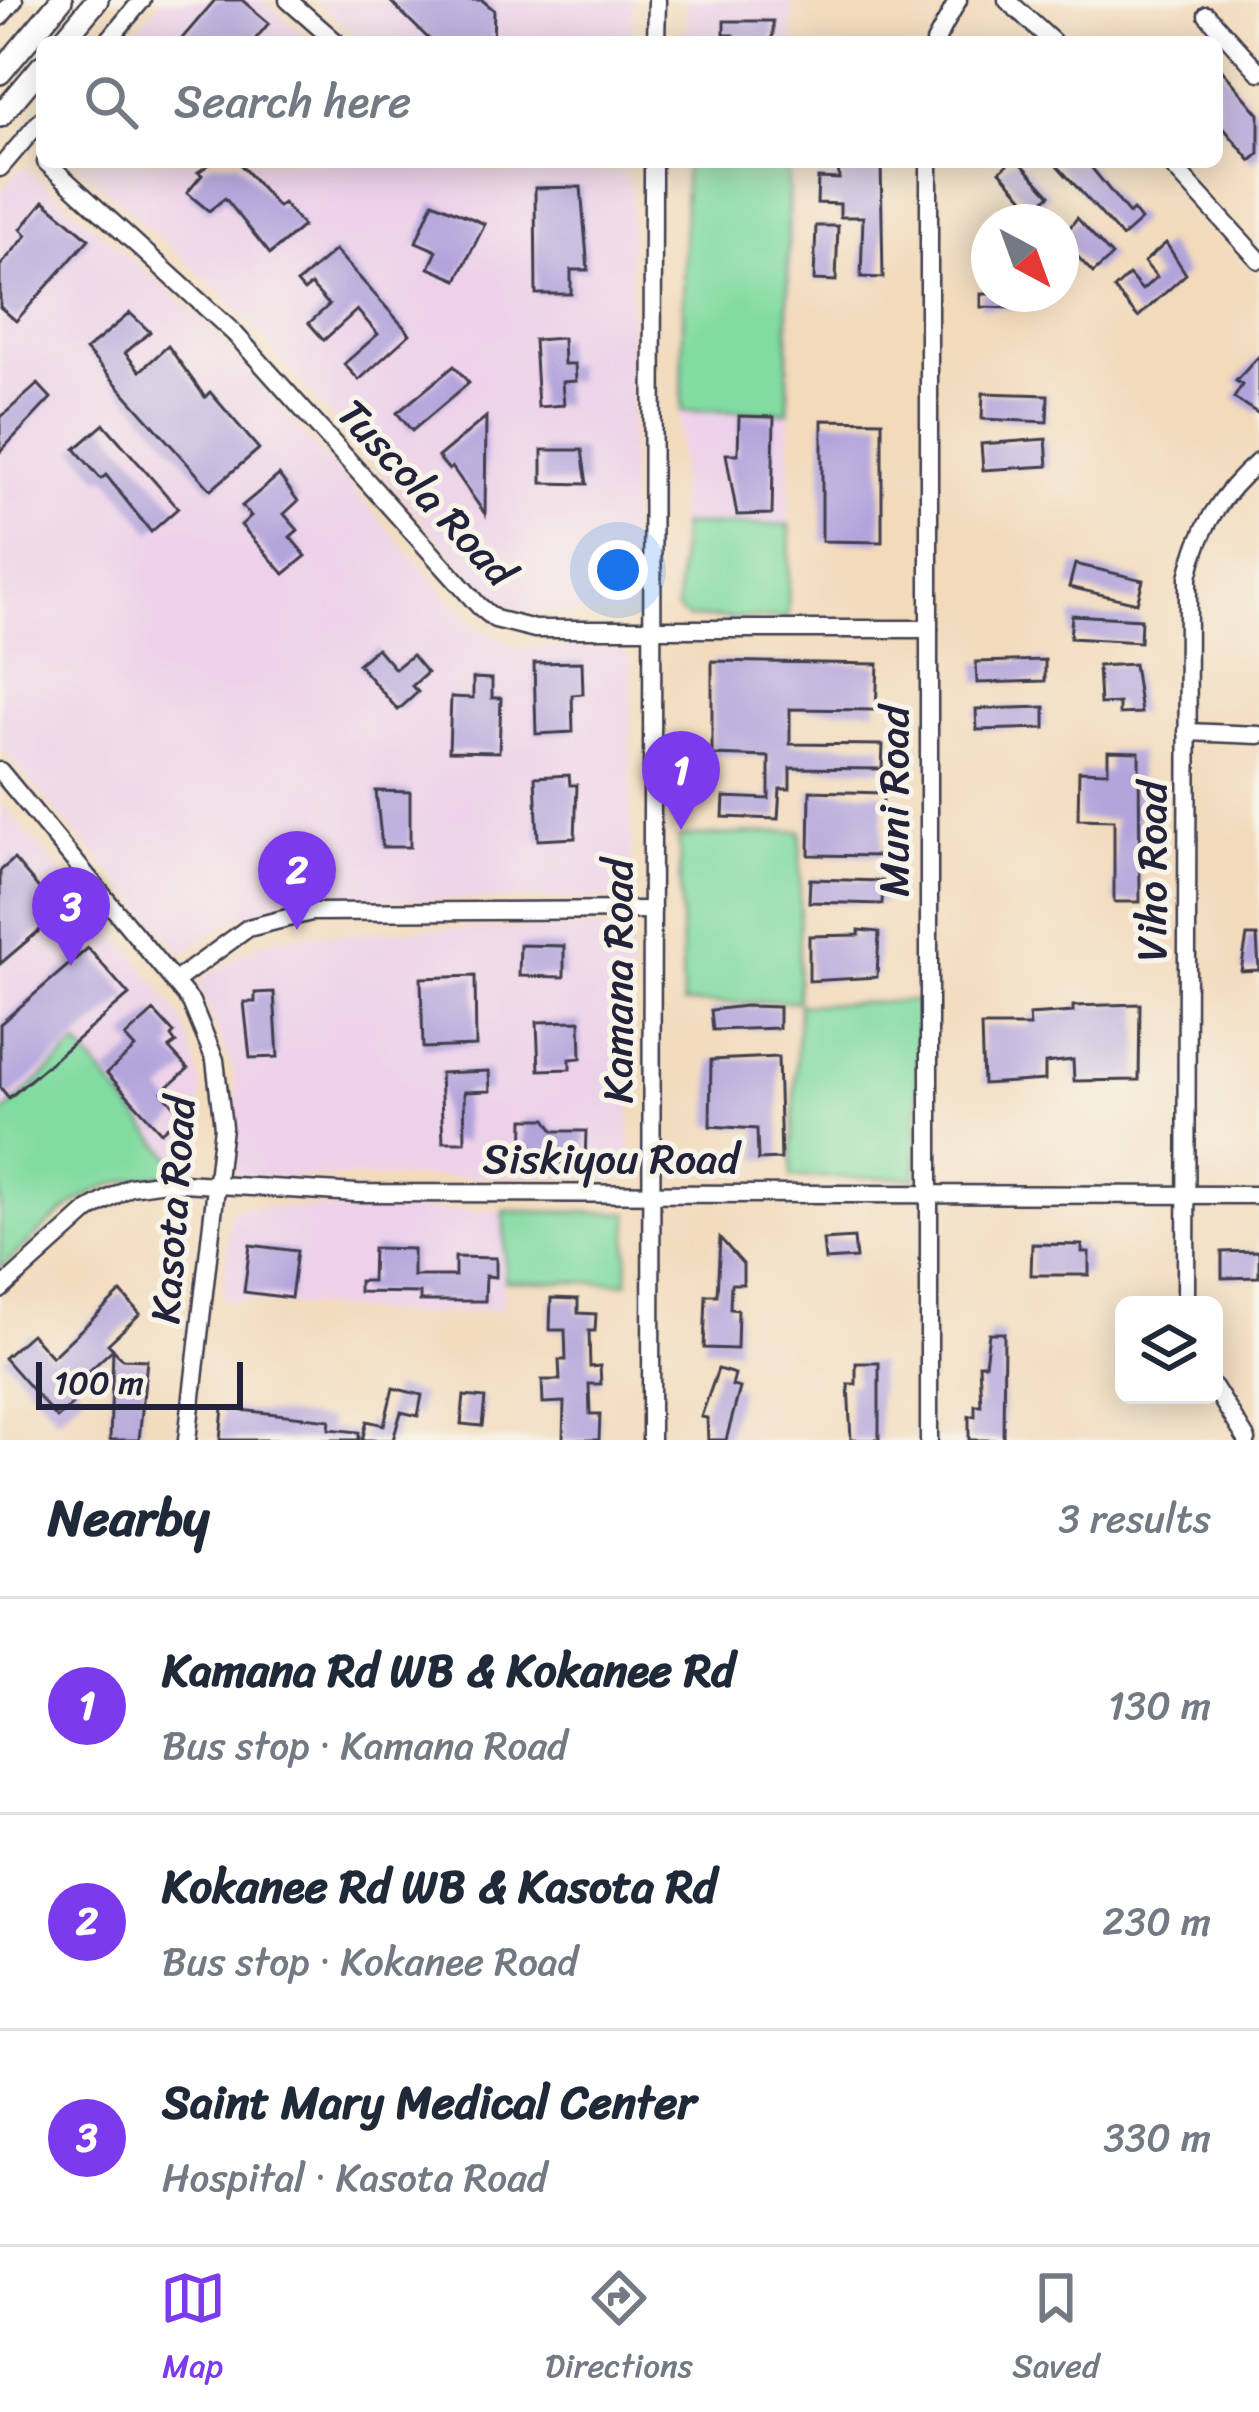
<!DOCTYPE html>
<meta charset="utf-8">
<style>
:root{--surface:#fff;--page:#f6f6f7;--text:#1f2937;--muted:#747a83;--line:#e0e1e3;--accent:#7c3aed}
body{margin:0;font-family:Sriracha,sans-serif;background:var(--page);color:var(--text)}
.controls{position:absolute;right:36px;bottom:36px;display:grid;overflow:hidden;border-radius:18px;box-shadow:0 6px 30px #0003}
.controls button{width:108px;height:108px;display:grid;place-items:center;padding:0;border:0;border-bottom:3px solid var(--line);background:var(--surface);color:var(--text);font:60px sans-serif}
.compass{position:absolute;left:971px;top:204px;width:108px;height:108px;border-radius:50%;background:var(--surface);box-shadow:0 6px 30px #0003;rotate:139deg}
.scale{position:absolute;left:36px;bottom:30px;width:207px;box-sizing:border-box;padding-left:12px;border:6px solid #22223b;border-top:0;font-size:33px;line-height:42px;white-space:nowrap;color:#22223b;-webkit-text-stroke:9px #f7f3e8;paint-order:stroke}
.you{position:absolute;left:618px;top:570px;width:42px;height:42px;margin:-30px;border:9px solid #fff;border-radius:50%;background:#1a73e8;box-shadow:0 0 0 18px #1a73e833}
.badge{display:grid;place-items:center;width:78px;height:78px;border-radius:50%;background:var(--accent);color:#fff;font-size:39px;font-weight:700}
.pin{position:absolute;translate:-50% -99px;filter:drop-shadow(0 3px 6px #0008)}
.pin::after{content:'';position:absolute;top:63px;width:42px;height:36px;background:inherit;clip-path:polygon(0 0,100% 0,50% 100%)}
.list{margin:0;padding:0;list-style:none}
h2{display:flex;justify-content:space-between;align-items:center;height:156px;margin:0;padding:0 48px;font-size:51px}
h2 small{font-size:39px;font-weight:400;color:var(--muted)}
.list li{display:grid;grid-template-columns:78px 1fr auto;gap:36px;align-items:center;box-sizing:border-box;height:216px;padding:0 48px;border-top:3px solid var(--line)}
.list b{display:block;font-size:45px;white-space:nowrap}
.list p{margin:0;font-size:39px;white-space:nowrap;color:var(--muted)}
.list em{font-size:39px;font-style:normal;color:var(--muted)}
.icon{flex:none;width:66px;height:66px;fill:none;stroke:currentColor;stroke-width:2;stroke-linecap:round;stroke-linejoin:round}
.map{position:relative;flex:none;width:1259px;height:1440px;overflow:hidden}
.search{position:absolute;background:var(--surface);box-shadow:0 6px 30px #0003;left:36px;right:36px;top:36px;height:132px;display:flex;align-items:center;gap:30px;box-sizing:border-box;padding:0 42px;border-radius:18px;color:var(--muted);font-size:45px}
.sheet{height:804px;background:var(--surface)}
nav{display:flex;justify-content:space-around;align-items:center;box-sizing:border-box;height:168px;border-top:3px solid var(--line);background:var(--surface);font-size:33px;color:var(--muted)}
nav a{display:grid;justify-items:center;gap:6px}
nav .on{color:var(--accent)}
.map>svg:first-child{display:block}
</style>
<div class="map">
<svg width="1259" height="1440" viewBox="0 0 1259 1440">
<rect width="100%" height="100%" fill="#f7f3e8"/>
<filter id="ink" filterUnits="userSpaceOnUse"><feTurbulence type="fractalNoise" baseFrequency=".00833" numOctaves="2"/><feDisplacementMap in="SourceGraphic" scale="24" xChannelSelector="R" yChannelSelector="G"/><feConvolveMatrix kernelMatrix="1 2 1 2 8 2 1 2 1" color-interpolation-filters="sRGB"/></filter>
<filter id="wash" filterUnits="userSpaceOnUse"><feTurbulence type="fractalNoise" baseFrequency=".004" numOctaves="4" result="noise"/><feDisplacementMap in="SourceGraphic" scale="48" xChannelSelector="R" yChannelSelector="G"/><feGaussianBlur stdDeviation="2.7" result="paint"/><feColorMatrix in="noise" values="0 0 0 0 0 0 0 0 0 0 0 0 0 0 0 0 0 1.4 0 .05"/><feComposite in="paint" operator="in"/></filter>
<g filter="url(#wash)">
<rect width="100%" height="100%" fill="#f2dabb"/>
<g fill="#edd1e9">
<polygon points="162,0 263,0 312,42 127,42"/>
<polygon points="315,0 633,0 631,42 365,42"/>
<polygon points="687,0 792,0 792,42 686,42"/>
<polygon points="75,162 456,162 500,174 620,172 631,182 630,614 521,612 482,589 226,297"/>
<polygon points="684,162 791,162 789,619 687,620 677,611"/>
<polygon points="19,169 28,170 202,319 473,625 518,648 620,647 631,658 631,891 624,899 292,900 231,920 183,954 0,747 0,192"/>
<polygon points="0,802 136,956 184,1023 202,1086 198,1175 185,1174 78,1046 0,1116"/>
<polygon points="431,929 621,929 631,939 630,1171 622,1177 239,1177 234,1167 237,1100 233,1068 199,987 207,976 257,945 281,937"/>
<polygon points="242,1207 504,1211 503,1309 417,1315 223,1299 230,1212"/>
</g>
<g fill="#82dba1" stroke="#527e6e" stroke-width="3">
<polygon points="685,162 788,162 788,412 682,411"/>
<polygon points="681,525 790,525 788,618 687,618 677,610"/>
<polygon points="801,831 798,1001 683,1004 679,837"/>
<polygon points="919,1001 916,1178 791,1177 799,1005"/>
<path d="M78,1045L185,1174C91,1175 65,1209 0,1269V1116Z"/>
<polygon points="504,1211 629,1213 627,1283 505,1281"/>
</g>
<g id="blocks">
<g fill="#b2a4db">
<polygon points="215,0 242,0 269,23 253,42 179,42"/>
<polygon points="389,0 482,0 494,10 493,42 432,42"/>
<polygon points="724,21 773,21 773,35 769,42 733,42 733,35 724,35"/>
<polygon points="1217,64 1259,114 1259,154 1251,161 1217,120"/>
<polygon points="213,162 238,162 278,207 283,203 303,226 270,254 225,198 209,211 187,193 202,175 198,172"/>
<polygon points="881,162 883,278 861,277 863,217 840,217 840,204 817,203 818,178 839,179 838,163"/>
<polygon points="1010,162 1020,162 1050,195 1034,209 1000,171"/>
<polygon points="1054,162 1087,162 1129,214 1133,210 1141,220 1122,237"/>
<polygon points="581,187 588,270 571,270 571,294 536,294 535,188"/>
<polygon points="44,201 89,239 16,321 0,307 0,266 27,235 21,229"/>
<polygon points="433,202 485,224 457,280 429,268 437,251 416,242"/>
<polygon points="1077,218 1112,256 1093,273 1061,239"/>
<polygon points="816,226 838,226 836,281 814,280"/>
<polygon points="1166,243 1186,274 1138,317 1114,289 1129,275 1142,290 1157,277 1144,262"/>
<polygon points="335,250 410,334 359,380 344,364 378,334 357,310 324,340 309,323 329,305 311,285 304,291 297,283"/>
<polygon points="981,294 1020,294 1020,308 981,307"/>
<polygon points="130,313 150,332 125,353 140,371 168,346 205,397 210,392 259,449 211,490 86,350"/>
<polygon points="563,338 564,364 575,364 576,381 562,382 564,405 538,407 534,340"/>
<polygon points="1259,356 1259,414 1234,398 1242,385 1236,381"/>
<polygon points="454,366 469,383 412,431 397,413"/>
<polygon points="38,384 51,398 0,452 0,418"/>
<polygon points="983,393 1048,395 1047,422 982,419"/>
<polygon points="739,416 774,417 772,514 737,515 726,454 738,454"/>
<polygon points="486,417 485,514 452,467 449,470 438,457"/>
<polygon points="822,420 882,421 882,542 822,541"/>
<polygon points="104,424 178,508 151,532 106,475 101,479 75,449"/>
<polygon points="1046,439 1048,466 983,470 981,444"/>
<polygon points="542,450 582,450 587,484 542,483"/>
<polygon points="279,475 298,501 284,514 298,530 290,537 306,556 284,574 241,525 251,516 242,506"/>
<polygon points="1075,564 1143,580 1137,603 1069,587"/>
<polygon points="1072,615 1141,619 1140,642 1070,638"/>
<polygon points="377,648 395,669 412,655 427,673 412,686 418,692 398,710 358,664"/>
<polygon points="1045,660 1045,681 977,683 976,662"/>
<polygon points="712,661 878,664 876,710 790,709 790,744 883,745 882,769 790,768 790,789 780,789 778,819 723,817 724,797 769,799 769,757 712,755"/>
<polygon points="582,662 583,694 572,695 573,732 536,734 534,663"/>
<polygon points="1134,664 1141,713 1119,714 1119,703 1100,704 1098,666"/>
<polygon points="473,678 492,679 492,698 501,698 499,752 449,751 451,697 473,698"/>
<polygon points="1045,707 1045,728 977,730 976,709"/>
<polygon points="1108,751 1139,752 1140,902 1114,902 1114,820 1078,819 1079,771 1108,772"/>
<polygon points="569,775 570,785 577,785 575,838 538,840 535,777"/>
<polygon points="376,791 410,792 410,847 382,847"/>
<polygon points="810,791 883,793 882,856 809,855"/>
<polygon points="14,859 60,913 0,964 0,871"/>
<polygon points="810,879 883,881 882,904 809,902"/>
<polygon points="859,930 879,932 877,977 809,981 809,936 859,935"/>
<polygon points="1247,936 1257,936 1259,970 1241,971"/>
<polygon points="520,945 564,946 564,977 519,976"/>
<polygon points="88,948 129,995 9,1098 0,1087 0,1024"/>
<polygon points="475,976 476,1046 423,1048 421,978"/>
<polygon points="274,992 278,1057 250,1058 244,1002 255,1002 255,993"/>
<polygon points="1140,1004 1139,1080 1074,1081 1073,1060 1045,1063 1045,1080 983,1084 981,1026 1030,1026 1029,1015 1073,1012 1073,1006"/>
<polygon points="745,1006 779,1007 779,1028 713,1030 711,1010"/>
<polygon points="154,1011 174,1033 171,1036 176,1043 169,1048 188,1069 162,1092 181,1114 161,1132 107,1073 135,1048 125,1037"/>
<polygon points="580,1021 581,1058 570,1059 570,1069 539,1070 537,1022"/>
<polygon points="778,1057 781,1159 758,1160 757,1129 710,1126 711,1060"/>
<polygon points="489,1071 490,1091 464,1092 465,1142 443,1142 440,1073"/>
<polygon points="524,1119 546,1119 554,1131 586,1131 585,1162 523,1162"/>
<polygon points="720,1238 743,1264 743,1284 731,1284 730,1309 738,1310 737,1349 704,1348 706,1295 717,1295"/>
<polygon points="854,1238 856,1258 825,1260 823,1240"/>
<polygon points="1032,1244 1082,1245 1082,1252 1089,1252 1089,1275 1031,1275"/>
<polygon points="250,1245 297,1251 291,1298 244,1292"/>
<polygon points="373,1248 413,1249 413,1276 455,1276 455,1257 496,1258 496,1277 486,1276 485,1301 420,1301 420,1293 359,1292 359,1281 372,1281"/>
<polygon points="1259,1251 1259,1277 1222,1278 1222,1252"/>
<polygon points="121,1292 140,1314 108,1344 113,1349 75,1384 84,1394 57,1418 4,1358 31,1334 52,1357"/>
<polygon points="551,1298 578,1299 578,1313 596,1314 595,1331 589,1331 590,1367 600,1366 601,1384 589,1384 590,1414 600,1414 599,1440 563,1440 564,1402 543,1403 542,1380 560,1380 559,1360 566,1360 565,1330 550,1330"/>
<polygon points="989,1333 1004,1333 1003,1440 969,1440 969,1416 975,1416 975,1405 981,1405 979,1364 985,1364"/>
<polygon points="113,1349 122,1359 147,1360 139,1440 110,1440"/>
<polygon points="856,1363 879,1363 879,1440 851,1440 848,1384 856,1384"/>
<polygon points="718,1369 735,1374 732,1386 740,1388 726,1440 708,1440 707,1418 701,1417"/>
<polygon points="393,1388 422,1395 418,1416 401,1412 393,1440 362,1440 367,1421 384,1425"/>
<polygon points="464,1396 485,1398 482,1426 461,1424"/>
<polygon points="223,1408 330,1420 329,1429 359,1432 359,1440 220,1440"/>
</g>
</g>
</g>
<g filter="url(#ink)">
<use href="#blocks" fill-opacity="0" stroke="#413e4e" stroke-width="3"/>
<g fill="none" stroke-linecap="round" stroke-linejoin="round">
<defs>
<g id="minor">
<polyline points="288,0 336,42"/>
<polyline points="1007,0 1053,42"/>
<polyline points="1207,15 1259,72"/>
<polyline points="0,17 14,0"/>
<polyline points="107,42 142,0"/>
<polyline points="656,42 657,0"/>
<polyline points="935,42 958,0"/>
<polyline points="46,162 234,333 479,606 495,619 535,629 929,629"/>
<polyline points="1169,162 1259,260"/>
<polyline points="0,168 42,119"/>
<polyline points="1187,732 1259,735"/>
<polyline points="0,771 191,1002 215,1060 223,1127 187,1440"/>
<polyline points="174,982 248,928 311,912 652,910"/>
<polyline points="0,1290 89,1210 130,1187 165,1182 357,1193 1259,1195"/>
<path d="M1186,1305L1188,577C1199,528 1221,494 1259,461"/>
<polyline points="1214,1387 1247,1440"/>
<polyline points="651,1440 653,162"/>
<polyline points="929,1440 929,162"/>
</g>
<g id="major">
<polyline points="62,42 97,0"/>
<polyline points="0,73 61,0"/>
<polyline points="0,116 42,66"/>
</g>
</defs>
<use href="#minor" stroke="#413e4e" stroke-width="21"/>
<use href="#major" stroke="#413e4e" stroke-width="26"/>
<use href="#minor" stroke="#fff" stroke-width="16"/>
<use href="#major" stroke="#fff" stroke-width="21"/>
</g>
</g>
<g text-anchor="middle" stroke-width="10" stroke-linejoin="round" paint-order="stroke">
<g font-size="42" fill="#22223b" stroke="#f7f3e8">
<text transform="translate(427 492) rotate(47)" y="15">Tuscola Road</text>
<text transform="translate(893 801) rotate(-90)" y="15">Muni Road</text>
<text transform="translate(1151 871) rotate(-90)" y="15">Viho Road</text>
<text transform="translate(617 981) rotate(-90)" y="15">Kamana Road</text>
<text x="611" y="1173">Siskiyou Road</text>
<text transform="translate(172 1210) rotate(-86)" y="15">Kasota Road</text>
</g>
</g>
</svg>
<div class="controls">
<button><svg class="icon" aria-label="layers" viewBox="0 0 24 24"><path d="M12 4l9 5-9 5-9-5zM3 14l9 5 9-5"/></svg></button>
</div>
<svg class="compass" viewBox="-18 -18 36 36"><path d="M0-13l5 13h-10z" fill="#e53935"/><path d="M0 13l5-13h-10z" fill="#747a83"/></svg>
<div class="scale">100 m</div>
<div class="you"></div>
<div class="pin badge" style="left:681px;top:830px">1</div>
<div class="pin badge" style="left:297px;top:930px">2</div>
<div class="pin badge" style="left:71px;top:966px">3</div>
<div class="search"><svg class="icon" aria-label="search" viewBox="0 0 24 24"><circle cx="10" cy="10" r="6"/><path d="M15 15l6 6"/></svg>Search here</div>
</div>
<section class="sheet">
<h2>Nearby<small>3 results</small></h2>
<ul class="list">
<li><span class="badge">1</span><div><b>Kamana Rd WB &amp; Kokanee Rd</b><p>Bus stop · Kamana Road</p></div><em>130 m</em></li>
<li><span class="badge">2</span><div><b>Kokanee Rd WB &amp; Kasota Rd</b><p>Bus stop · Kokanee Road</p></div><em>230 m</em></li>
<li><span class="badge">3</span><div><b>Saint Mary Medical Center</b><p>Hospital · Kasota Road</p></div><em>330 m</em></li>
</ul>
</section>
<nav>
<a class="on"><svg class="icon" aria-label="map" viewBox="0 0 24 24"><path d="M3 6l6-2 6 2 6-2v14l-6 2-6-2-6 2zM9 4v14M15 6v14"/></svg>Map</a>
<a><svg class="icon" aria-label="directions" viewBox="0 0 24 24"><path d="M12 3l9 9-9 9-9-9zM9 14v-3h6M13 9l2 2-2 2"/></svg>Directions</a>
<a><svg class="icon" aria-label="saved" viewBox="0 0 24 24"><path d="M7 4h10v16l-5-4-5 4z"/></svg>Saved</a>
</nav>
